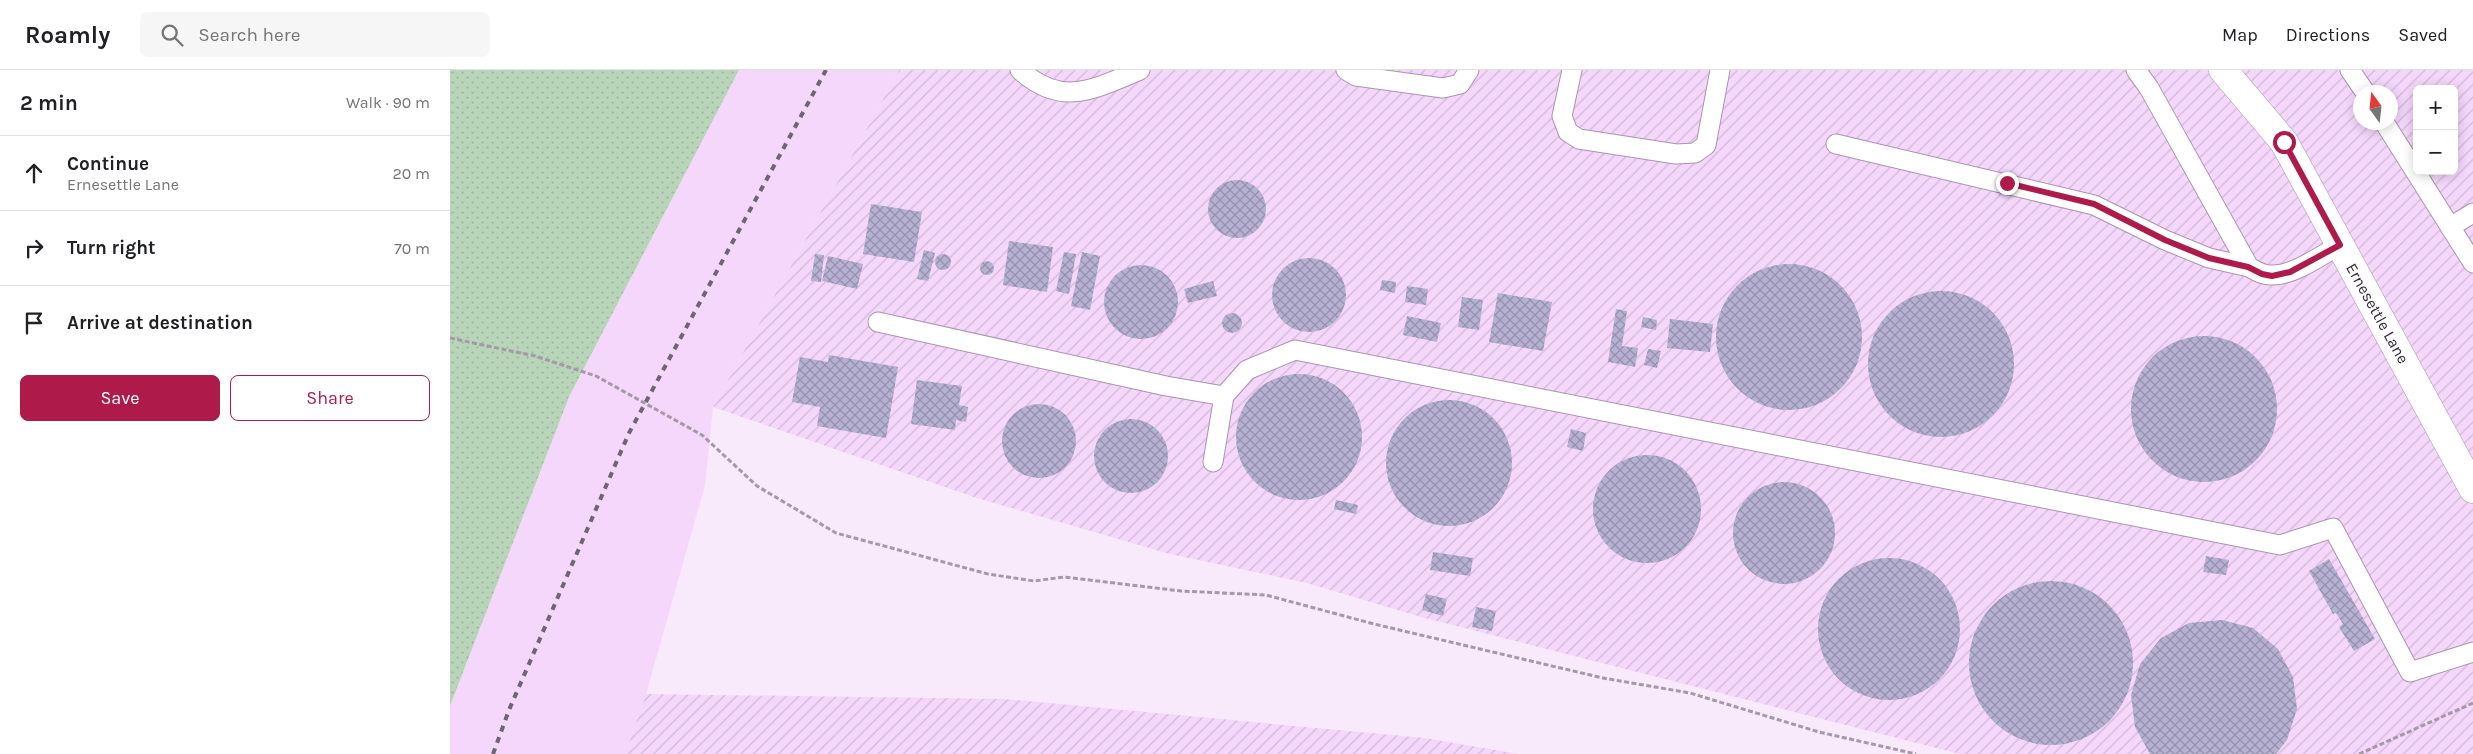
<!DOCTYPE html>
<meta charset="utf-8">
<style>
:root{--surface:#fff;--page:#f6f6f6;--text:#202124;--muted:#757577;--line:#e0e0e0;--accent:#ae1b4b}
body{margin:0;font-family:Karla,sans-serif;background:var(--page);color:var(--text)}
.controls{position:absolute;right:15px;top:15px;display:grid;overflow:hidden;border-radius:8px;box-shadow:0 2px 12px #0003}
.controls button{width:45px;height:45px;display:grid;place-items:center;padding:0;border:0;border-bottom:1px solid var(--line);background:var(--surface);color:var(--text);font:25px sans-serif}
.compass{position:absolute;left:1903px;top:15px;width:45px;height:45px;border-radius:50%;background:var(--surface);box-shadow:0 2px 12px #0003;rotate:345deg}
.stop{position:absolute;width:15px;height:15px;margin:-11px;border:4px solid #ae1b4b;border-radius:50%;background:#fff}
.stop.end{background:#ae1b4b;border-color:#fff;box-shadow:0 1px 5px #0008}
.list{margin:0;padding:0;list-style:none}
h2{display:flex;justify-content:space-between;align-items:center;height:65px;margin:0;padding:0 20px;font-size:21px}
h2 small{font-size:16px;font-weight:400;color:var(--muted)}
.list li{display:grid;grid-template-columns:32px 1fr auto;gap:15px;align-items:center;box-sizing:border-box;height:75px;padding:0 20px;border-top:1px solid var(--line)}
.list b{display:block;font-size:19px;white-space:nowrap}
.list p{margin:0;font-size:16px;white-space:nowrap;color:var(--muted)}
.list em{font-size:16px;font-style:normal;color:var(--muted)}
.actions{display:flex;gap:10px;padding:15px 20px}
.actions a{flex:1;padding:11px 0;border:1px solid var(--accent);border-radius:8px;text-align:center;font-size:18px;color:var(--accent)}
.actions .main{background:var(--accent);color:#fff}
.icon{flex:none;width:28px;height:28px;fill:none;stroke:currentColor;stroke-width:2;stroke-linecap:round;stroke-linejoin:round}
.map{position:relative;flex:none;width:2023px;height:684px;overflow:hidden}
header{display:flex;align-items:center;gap:30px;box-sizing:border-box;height:70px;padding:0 25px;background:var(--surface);border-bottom:1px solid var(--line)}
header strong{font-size:24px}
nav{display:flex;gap:28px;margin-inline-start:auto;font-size:18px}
.search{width:350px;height:45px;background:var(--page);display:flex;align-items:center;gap:12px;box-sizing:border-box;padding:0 18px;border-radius:8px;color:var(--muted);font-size:19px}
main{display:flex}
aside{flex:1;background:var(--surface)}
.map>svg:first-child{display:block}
</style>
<header>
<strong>Roamly</strong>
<div class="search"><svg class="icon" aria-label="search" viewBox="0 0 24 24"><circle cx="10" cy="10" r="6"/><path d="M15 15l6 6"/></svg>Search here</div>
<nav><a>Map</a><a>Directions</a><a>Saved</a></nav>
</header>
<main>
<aside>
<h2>2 min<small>Walk · 90 m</small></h2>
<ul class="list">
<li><svg class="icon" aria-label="ahead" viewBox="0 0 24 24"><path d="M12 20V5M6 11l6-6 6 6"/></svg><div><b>Continue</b><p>Ernesettle Lane</p></div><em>20 m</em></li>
<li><svg class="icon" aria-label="right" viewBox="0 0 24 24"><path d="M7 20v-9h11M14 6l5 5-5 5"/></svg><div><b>Turn right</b></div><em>70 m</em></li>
<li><svg class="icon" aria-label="arrive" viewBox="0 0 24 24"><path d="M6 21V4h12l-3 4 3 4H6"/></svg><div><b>Arrive at destination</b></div></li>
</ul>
<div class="actions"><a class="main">Save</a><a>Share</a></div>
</aside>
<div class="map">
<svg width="2023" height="684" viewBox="0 0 2023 684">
<defs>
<pattern id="industrial-furrows" width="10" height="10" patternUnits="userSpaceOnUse" patternTransform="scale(1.25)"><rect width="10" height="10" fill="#f4d7fb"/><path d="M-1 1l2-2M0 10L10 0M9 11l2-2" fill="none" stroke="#d2b9d8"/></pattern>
<pattern id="grass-dots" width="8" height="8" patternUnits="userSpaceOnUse" patternTransform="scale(1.25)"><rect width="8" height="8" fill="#b8d5b9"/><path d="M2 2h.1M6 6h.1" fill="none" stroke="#9fb7a0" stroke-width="1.8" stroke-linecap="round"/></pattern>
<pattern id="building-cross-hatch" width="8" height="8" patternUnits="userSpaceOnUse" patternTransform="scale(1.25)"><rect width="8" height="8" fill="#b6b1d3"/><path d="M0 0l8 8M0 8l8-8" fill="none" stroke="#9590ac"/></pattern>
</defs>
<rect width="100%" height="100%" fill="#f8e9fb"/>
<g fill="url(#industrial-furrows)" fill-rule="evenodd">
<path d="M449,0H2023V684H1510L971,547L857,513L720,484L527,428L263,337ZM1967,19H2004V101H1967ZM1910,22H1940V52H1910Z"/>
<polygon points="196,624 554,629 975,668 1068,684 175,684"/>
</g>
<polygon fill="#f4d7fb" points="289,0 449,0 263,337 255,415 196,624 175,684 0,684 0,636 119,327"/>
<polygon fill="url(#grass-dots)" points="0,0 289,0 119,327 0,636"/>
<g fill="url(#building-cross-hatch)">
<circle cx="787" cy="139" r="29"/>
<polygon points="421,134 472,142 464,192 413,184"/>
<polygon points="559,171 603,177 597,222 553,215"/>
<polygon points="474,180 485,183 478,211 467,209"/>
<polygon points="614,182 626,184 619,224 606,221"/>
<polygon points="632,182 650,186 640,240 621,236"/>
<polygon points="365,184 374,185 371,212 361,211"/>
<circle cx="493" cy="192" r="8"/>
<polygon points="378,186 413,194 407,219 372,211"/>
<circle cx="859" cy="225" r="37"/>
<circle cx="537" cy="198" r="7"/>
<circle cx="1339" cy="267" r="73"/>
<circle cx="691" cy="232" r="37"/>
<polygon points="932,210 946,212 945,223 930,220"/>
<polygon points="763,211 767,226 738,233 734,219"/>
<polygon points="957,216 978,219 976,235 955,232"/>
<circle cx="1491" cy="294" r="73"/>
<polygon points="1048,223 1102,232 1093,281 1039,272"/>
<polygon points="1012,227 1033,230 1029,260 1008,257"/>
<polygon points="1166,239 1177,241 1172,276 1188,278 1185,297 1158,292"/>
<circle cx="782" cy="253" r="10"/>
<polygon points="957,246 991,253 987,272 953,265"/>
<polygon points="1193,247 1207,250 1206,260 1191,257"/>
<polygon points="1220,249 1263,254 1260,282 1217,278"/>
<circle cx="1754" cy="339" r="73"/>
<polygon points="1198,279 1211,281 1207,298 1194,295"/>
<polygon points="379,285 448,297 436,368 367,356 370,337 342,332 350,287 378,292"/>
<circle cx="849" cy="367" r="63"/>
<polygon points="467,310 512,316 509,335 518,337 516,352 506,350 505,360 461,354"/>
<circle cx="999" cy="393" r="63"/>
<circle cx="589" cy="371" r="37"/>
<circle cx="681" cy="386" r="37"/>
<polygon points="1121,359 1136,363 1133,381 1117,377"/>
<circle cx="1197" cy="439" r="54"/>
<circle cx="1334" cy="463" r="51"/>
<polygon points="886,430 908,435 906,444 884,439"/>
<polygon points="983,482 1023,488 1020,506 980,500"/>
<polygon points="1756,486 1779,490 1776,505 1753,502"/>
<circle cx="1439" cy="559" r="71"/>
<polygon points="1879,489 1925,569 1904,581 1889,557 1893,554 1886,543 1883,544 1859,501"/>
<circle cx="1601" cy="593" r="82"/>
<polygon points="976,524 997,529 993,546 972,540"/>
<polygon points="1026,537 1046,541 1042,561 1022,557"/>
<polygon points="1772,550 1803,558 1828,579 1843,607 1847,639 1837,670 1826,684 1700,684 1685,657 1681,625 1690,594 1711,568 1739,553"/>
</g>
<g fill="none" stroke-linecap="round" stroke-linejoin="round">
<defs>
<g id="lane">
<path d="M570,0C612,38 644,19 690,0"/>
<polyline points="896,0 906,6 993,18 1010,14 1019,0"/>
<polyline points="1122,0 1112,46 1118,62 1129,69 1226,84 1245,83 1256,75 1270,0"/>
<path d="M1686,0L1699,18L1799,197C1806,201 1812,205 1821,205C1844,206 1871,185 1890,175"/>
<polyline points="1900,0 1915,22"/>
<polyline points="1934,52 2023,193"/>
<polyline points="1386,74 1644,135 1715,170 1759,188 1799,197"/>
<polyline points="2000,157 2023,143"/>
<polyline points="428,252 716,316 774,326"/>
<polyline points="763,392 774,326 797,300 845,280 1830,475 1883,458 1960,602 2023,582"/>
</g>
<polyline id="street" points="1773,0 1834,72 2023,419"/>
</defs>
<use href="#lane" stroke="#aa94b0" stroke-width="21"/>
<use href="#street" stroke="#aa94b0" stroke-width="29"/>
<g stroke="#a598a7" stroke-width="3" stroke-dasharray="5 2.5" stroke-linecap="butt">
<polyline points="0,268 85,286 146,306 252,365 307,416 386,463 538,504 584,511 614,507 731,521 816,525 924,554 1153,608 1240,623 1369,662 1466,684"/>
<polyline points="1909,684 2023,633"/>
</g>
<use href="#lane" stroke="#fff" stroke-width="19"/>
<use href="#street" stroke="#fff" stroke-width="28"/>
<polyline stroke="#6f6471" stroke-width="4" stroke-dasharray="6 6" stroke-linecap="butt" points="43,684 59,640 179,363 376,0"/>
</g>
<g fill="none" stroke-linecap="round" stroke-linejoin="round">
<polyline stroke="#ae1b4b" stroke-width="6" points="1557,113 1644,134 1715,170 1759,188 1798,197 1812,204 1822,206 1840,202 1890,175 1834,72"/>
</g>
<g text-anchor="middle" stroke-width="4.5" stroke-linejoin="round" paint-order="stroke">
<g font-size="16" fill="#312833" stroke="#fcfcfc">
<text transform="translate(1928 243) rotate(61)" y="6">Ernesettle Lane</text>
</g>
</g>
</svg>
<div class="controls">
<button>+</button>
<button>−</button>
</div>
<svg class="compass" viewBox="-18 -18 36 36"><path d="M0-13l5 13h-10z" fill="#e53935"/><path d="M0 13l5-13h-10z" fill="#757577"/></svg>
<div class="stop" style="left:1834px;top:72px"></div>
<div class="stop end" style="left:1557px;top:113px"></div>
</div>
</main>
